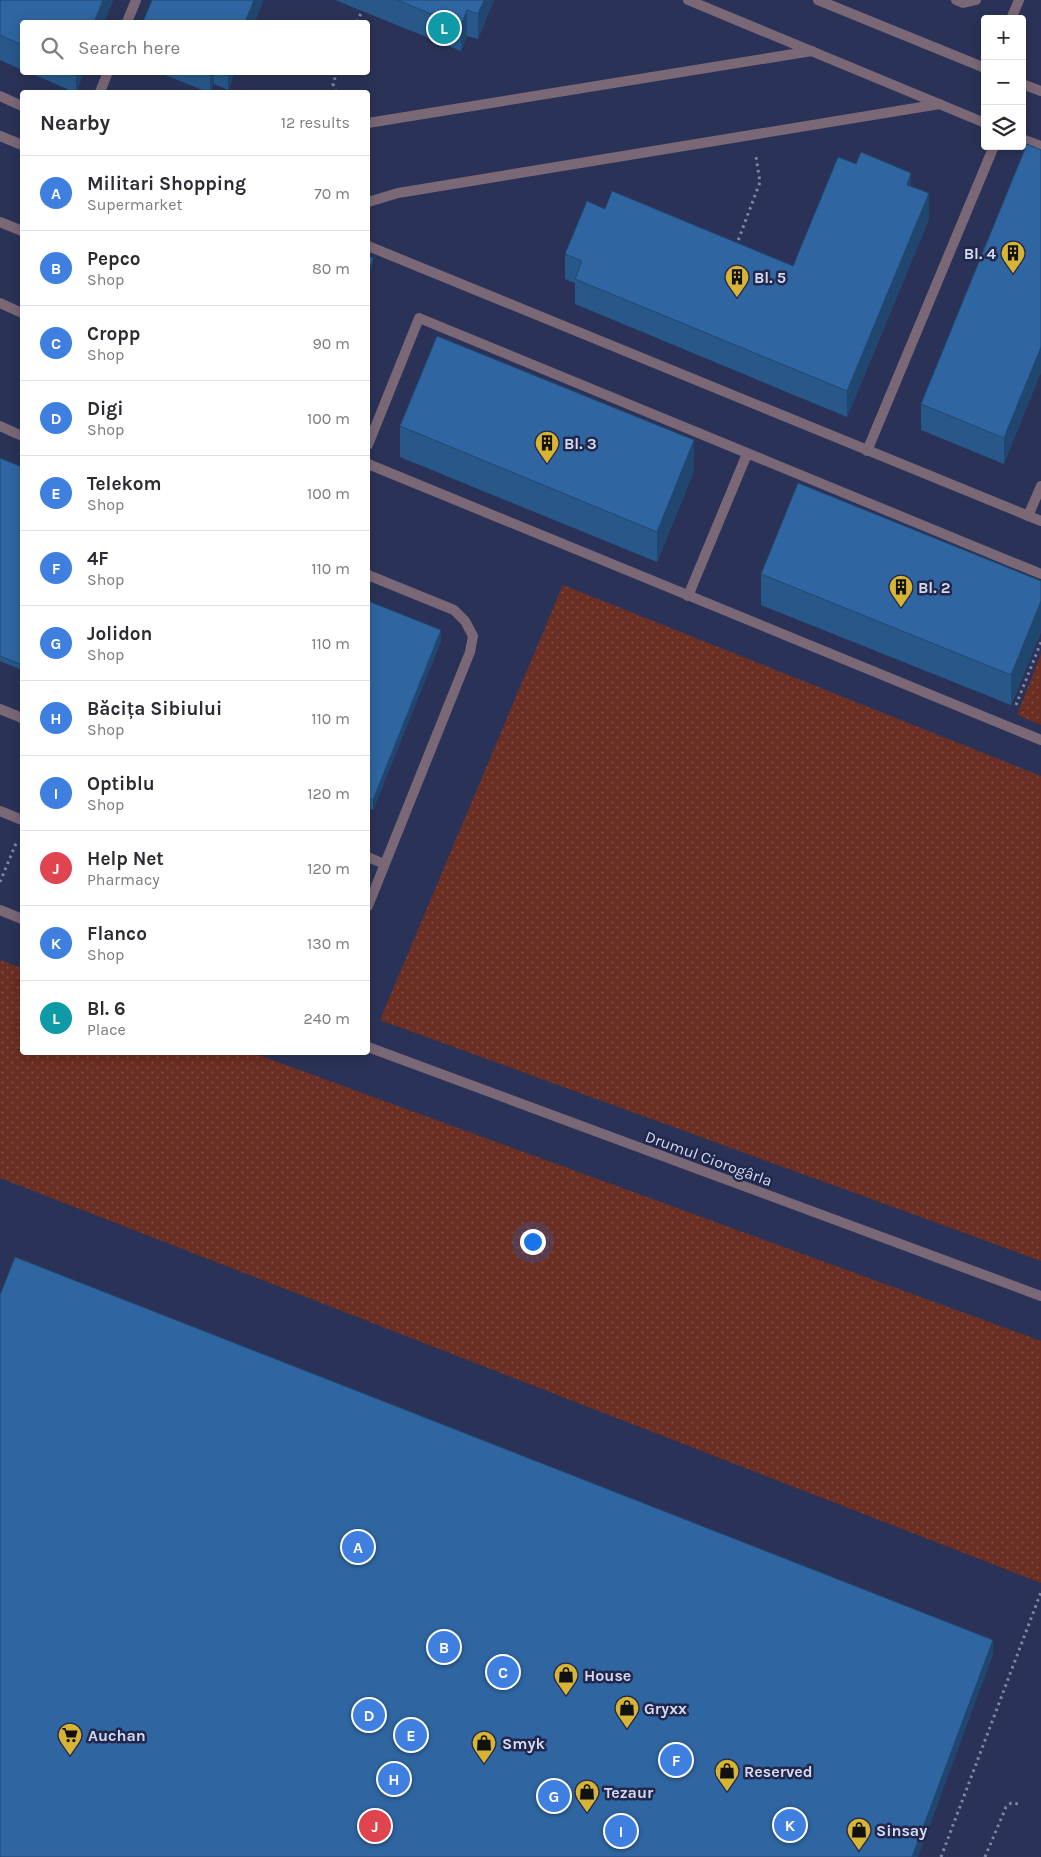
<!DOCTYPE html>
<meta charset="utf-8">
<style>
:root{--surface:#fff;--page:#f7f7f7;--text:#2b2b33;--muted:#7c7c81;--line:#e1e1e2;--accent:#786933}
body{margin:0;font-family:Karla,sans-serif;background:var(--page);color:var(--text)}
.controls{position:absolute;right:15px;top:15px;display:grid;overflow:hidden;border-radius:5px;box-shadow:0 2px 12px #0003}
.controls button{width:45px;height:45px;display:grid;place-items:center;padding:0;border:0;border-bottom:1px solid var(--line);background:var(--surface);color:var(--text);font:25px sans-serif}
.you{position:absolute;left:532px;top:1241px;width:18px;height:18px;margin:-12px;border:4px solid #fff;border-radius:50%;background:#1a73e8;box-shadow:0 0 0 8px #1a73e833}
.badge{display:grid;place-items:center;width:32px;height:32px;border-radius:50%;background:var(--accent);color:#fff;font-size:16px;font-weight:700}
.pin{position:absolute;translate:-50% -50%;border:2px solid #fff;box-shadow:0 1px 5px #0006}
.list{margin:0;padding:0;list-style:none}
h2{display:flex;justify-content:space-between;align-items:center;height:65px;margin:0;padding:0 20px;font-size:21px}
h2 small{font-size:16px;font-weight:400;color:var(--muted)}
.list li{display:grid;grid-template-columns:32px 1fr auto;gap:15px;align-items:center;box-sizing:border-box;height:75px;padding:0 20px;border-top:1px solid var(--line)}
.list b{display:block;font-size:19px;white-space:nowrap}
.list p{margin:0;font-size:16px;white-space:nowrap;color:var(--muted)}
.list em{font-size:16px;font-style:normal;color:var(--muted)}
.icon{flex:none;width:28px;height:28px;fill:none;stroke:currentColor;stroke-width:2;stroke-linecap:round;stroke-linejoin:round}
.map{position:relative;flex:none;width:1041px;height:1857px;overflow:hidden}
.search{position:absolute;background:var(--surface);box-shadow:0 2px 12px #0003;left:20px;top:20px;width:350px;height:55px;display:flex;align-items:center;gap:12px;box-sizing:border-box;padding:0 18px;border-radius:5px;color:var(--muted);font-size:19px}
.panel{position:absolute;background:var(--surface);box-shadow:0 2px 12px #0003;left:20px;top:90px;width:350px;height:965px;border-radius:5px}
.map>svg:first-child{display:block}
</style>
<div class="map">
<svg width="1041" height="1857" viewBox="0 0 1041 1857">
<defs>
<pattern id="grass-dots" width="8" height="8" patternUnits="userSpaceOnUse" patternTransform="scale(1.25)"><rect width="8" height="8" fill="#6b2e22"/><path d="M2 2h.1M6 6h.1" fill="none" stroke="#7f4c43" stroke-width="1.8" stroke-linecap="round"/></pattern>
</defs>
<rect width="100%" height="100%" fill="#2a3357"/>
<g fill="url(#grass-dots)">
<polygon points="563,585 1041,776 1041,1261 380,1020"/>
<polygon points="1041,654 1041,725 1017,715"/>
<polygon points="0,960 22,968 22,1052 253,1053 1041,1341 1041,1583 0,1178"/>
</g>
<g fill="none" stroke-linecap="round" stroke-linejoin="round">
<g stroke="#7f87a5" stroke-width="3" stroke-dasharray="2.5 4" stroke-linecap="butt">
<polyline points="357,22 362,11"/>
<polyline points="336,92 333,84 337,72"/>
<polyline points="736,246 760,182 756,157"/>
<polyline points="1016,705 1041,642"/>
<polyline points="0,882 17,841"/>
<polyline points="941,1857 1041,1592"/>
<polyline points="985,1857 1006,1807 1011,1803 1019,1804"/>
</g>
<g stroke="#7a6876" stroke-width="10">
<polyline points="688,0 985,123"/>
<polyline points="818,0 985,68"/>
<polyline points="956,0 963,3 976,0"/>
<polyline points="1011,19 1019,0"/>
<polyline points="127,22 136,0"/>
<polyline points="1022,84 1041,91"/>
<polyline points="100,92 108,72"/>
<polyline points="0,96 22,106"/>
<polyline points="368,123 812,51"/>
<polyline points="0,136 22,145"/>
<polyline points="1022,139 1041,146"/>
<polyline points="368,202 398,193 940,104"/>
<polyline points="0,222 22,231"/>
<polyline points="368,246 1041,521"/>
<polyline points="0,303 22,313"/>
<polyline points="0,426 22,436"/>
<polyline points="368,445 419,318 1041,574"/>
<polyline points="867,451 994,146"/>
<polyline points="368,464 1041,740"/>
<polyline points="1028,516 1041,486"/>
<polyline points="368,575 454,610 465,621 473,636 470,652 368,906"/>
<polyline points="688,596 747,454"/>
<polyline points="0,709 22,718"/>
<polyline points="0,811 22,820"/>
<polyline points="368,857 384,864"/>
</g>
<g stroke="#7a6876" stroke-width="10">
<polyline points="0,910 22,919"/>
<polyline points="368,1047 1041,1296"/>
</g>
</g>
<g fill="#28588a">
<polygon points="0,0 113,0 104,22 22,22 22,70 0,60"/>
<polygon points="335,0 494,0 478,39 467,36 461,51"/>
<polygon points="28,72 84,72 76,92 74,92"/>
<polygon points="158,72 235,72 228,90 214,84 210,92 207,92"/>
<polygon points="1027,144 1004,464 921,430 921,404"/>
<polygon points="911,186 929,219 847,417 575,304 575,283 565,279 565,254 605,209 793,266"/>
<polygon points="400,426 694,471 657,562 400,457"/>
<polygon points="0,458 22,467 22,670 0,661"/>
<polygon points="761,574 1041,581 1041,632 1011,705 761,605"/>
<polygon points="368,601 441,641 373,810 368,808"/>
</g>
<g fill="#214771">
<polygon points="103,0 113,0 104,22 94,22"/>
<polygon points="254,0 264,0 255,22 245,22"/>
<polygon points="484,0 494,0 478,39 478,14"/>
<polygon points="467,10 467,36 461,51 461,26"/>
<polygon points="76,72 84,72 76,92"/>
<polygon points="210,72 214,72 214,84 210,92"/>
<polygon points="228,72 235,72 228,90"/>
<polygon points="911,173 911,198 907,185"/>
<polygon points="929,193 929,219 847,417 847,391"/>
<polygon points="373,258 373,263 368,278 368,273"/>
<polygon points="1041,347 1041,373 1004,464 1004,438"/>
<polygon points="694,440 694,471 657,562 657,532"/>
<polygon points="1041,601 1041,632 1011,705 1011,675"/>
<polygon points="441,630 441,641 373,810 373,800"/>
<polygon points="993,1640 993,1655 918,1857 912,1857"/>
</g>
<g fill="#2f66a1" stroke="#214771">
<polygon points="0,0 103,0 94,22 22,22 22,45 0,35"/>
<polygon points="152,0 254,0 245,22 143,22"/>
<polygon points="397,0 484,0 478,14 467,10 461,26"/>
<polygon points="1027,144 1041,150 1041,347 1004,438 921,404"/>
<polygon points="861,152 911,173 907,185 929,193 847,391 575,279 582,261 565,254 587,201 605,209 612,191 793,266 838,157 856,164"/>
<polygon points="368,256 373,258 368,273"/>
<polygon points="437,336 694,440 657,532 400,426"/>
<polygon points="0,458 22,467 22,665 0,656"/>
<polygon points="798,483 1041,581 1041,601 1011,675 761,574"/>
<polygon points="368,601 441,630 373,800 368,797"/>
<polygon points="15,1257 993,1640 912,1857 0,1857 0,1295"/>
</g>
<defs>
<symbol id="building-pin" viewBox="-11 -11 22 30"><path d="M0 17L-7.5 6A9.5 9.5 0 1 1 7.5 6Z" fill="#d7b434" stroke="#21284c"/><path d="M-4-6H4V6H1V3H-1V6H-4ZM-2.5-4.3h1.7v1.8h-1.7ZM.8-4.3h1.7v1.8H.8ZM-2.5-1h1.7V.8h-1.7ZM.8-1h1.7V.8H.8Z" fill="#111"/></symbol>
<symbol id="shop-pin" viewBox="-11 -11 22 30"><path d="M0 17L-7.5 6A9.5 9.5 0 1 1 7.5 6Z" fill="#d7b434" stroke="#21284c"/><path d="M-5-2.5h2.3a2.7 3.5 0 0 1 5.4 0H5L5.5 6h-11ZM-1.5-2.5h3a1.5 2.3 0 0 0-3 0Z" fill="#111"/></symbol>
<symbol id="supermarket-pin" viewBox="-11 -11 22 30"><path d="M0 17L-7.5 6A9.5 9.5 0 1 1 7.5 6Z" fill="#d7b434" stroke="#21284c"/><path d="M-6-5.5h2.5l.6 2H6L4.5 2H-2.5L-4.4-4H-6ZM-1.5 3.2a1.3 1.3 0 1 0 .1 0ZM3 3.2a1.3 1.3 0 1 0 .1 0Z" fill="#111"/></symbol>
</defs>
<g fill-rule="evenodd">
<use href="#building-pin" x="999" y="239" width="28" height="38"/>
<use href="#building-pin" x="723" y="263" width="28" height="38"/>
<use href="#building-pin" x="533" y="429" width="28" height="38"/>
<use href="#building-pin" x="887" y="573" width="28" height="38"/>
<use href="#shop-pin" x="552" y="1661" width="28" height="38"/>
<use href="#shop-pin" x="613" y="1694" width="28" height="38"/>
<use href="#supermarket-pin" x="56" y="1721" width="28" height="38"/>
<use href="#shop-pin" x="470" y="1729" width="28" height="38"/>
<use href="#shop-pin" x="713" y="1757" width="28" height="38"/>
<use href="#shop-pin" x="573" y="1778" width="28" height="38"/>
<use href="#shop-pin" x="845" y="1816" width="28" height="38"/>
</g>
<g text-anchor="middle" stroke-width="5" stroke-linejoin="round" paint-order="stroke">
<g font-size="16" font-weight="bold" fill="#d3daf1" stroke="#21284c" text-anchor="start">
<text x="996" y="259" text-anchor="end">Bl. 4</text>
<text x="754" y="283">Bl. 5</text>
<text x="564" y="449">Bl. 3</text>
<text x="918" y="593">Bl. 2</text>
<text x="584" y="1681">House</text>
<text x="644" y="1714">Gryxx</text>
<text x="88" y="1741">Auchan</text>
<text x="502" y="1749">Smyk</text>
<text x="744" y="1777">Reserved</text>
<text x="604" y="1798">Tezaur</text>
<text x="876" y="1836">Sinsay</text>
</g>
<g font-size="16" fill="#d3daf1" stroke="#21284c">
<text transform="translate(709 1158) rotate(20)" y="6">Drumul Ciorogârla</text>
</g>
</g>
</svg>
<div class="controls">
<button>+</button>
<button>−</button>
<button><svg class="icon" aria-label="layers" viewBox="0 0 24 24"><path d="M12 4l9 5-9 5-9-5zM3 14l9 5 9-5"/></svg></button>
</div>
<div class="you"></div>
<div class="pin badge" style="left:358px;top:1547px;background:#3f7fe0">A</div>
<div class="pin badge" style="left:444px;top:1647px;background:#3f7fe0">B</div>
<div class="pin badge" style="left:503px;top:1672px;background:#3f7fe0">C</div>
<div class="pin badge" style="left:369px;top:1715px;background:#3f7fe0">D</div>
<div class="pin badge" style="left:411px;top:1735px;background:#3f7fe0">E</div>
<div class="pin badge" style="left:676px;top:1760px;background:#3f7fe0">F</div>
<div class="pin badge" style="left:554px;top:1796px;background:#3f7fe0">G</div>
<div class="pin badge" style="left:394px;top:1779px;background:#3f7fe0">H</div>
<div class="pin badge" style="left:621px;top:1831px;background:#3f7fe0">I</div>
<div class="pin badge" style="left:375px;top:1826px;background:#e0444e">J</div>
<div class="pin badge" style="left:790px;top:1825px;background:#3f7fe0">K</div>
<div class="pin badge" style="left:444px;top:28px;background:#0f9aa8">L</div>
<div class="search"><svg class="icon" aria-label="search" viewBox="0 0 24 24"><circle cx="10" cy="10" r="6"/><path d="M15 15l6 6"/></svg>Search here</div>
<section class="panel">
<h2>Nearby<small>12 results</small></h2>
<ul class="list">
<li><span class="badge" style="background:#3f7fe0">A</span><div><b>Militari Shopping</b><p>Supermarket</p></div><em>70 m</em></li>
<li><span class="badge" style="background:#3f7fe0">B</span><div><b>Pepco</b><p>Shop</p></div><em>80 m</em></li>
<li><span class="badge" style="background:#3f7fe0">C</span><div><b>Cropp</b><p>Shop</p></div><em>90 m</em></li>
<li><span class="badge" style="background:#3f7fe0">D</span><div><b>Digi</b><p>Shop</p></div><em>100 m</em></li>
<li><span class="badge" style="background:#3f7fe0">E</span><div><b>Telekom</b><p>Shop</p></div><em>100 m</em></li>
<li><span class="badge" style="background:#3f7fe0">F</span><div><b>4F</b><p>Shop</p></div><em>110 m</em></li>
<li><span class="badge" style="background:#3f7fe0">G</span><div><b>Jolidon</b><p>Shop</p></div><em>110 m</em></li>
<li><span class="badge" style="background:#3f7fe0">H</span><div><b>Băcița Sibiului</b><p>Shop</p></div><em>110 m</em></li>
<li><span class="badge" style="background:#3f7fe0">I</span><div><b>Optiblu</b><p>Shop</p></div><em>120 m</em></li>
<li><span class="badge" style="background:#e0444e">J</span><div><b>Help Net</b><p>Pharmacy</p></div><em>120 m</em></li>
<li><span class="badge" style="background:#3f7fe0">K</span><div><b>Flanco</b><p>Shop</p></div><em>130 m</em></li>
<li><span class="badge" style="background:#0f9aa8">L</span><div><b>Bl. 6</b><p>Place</p></div><em>240 m</em></li>
</ul>
</section>
</div>
